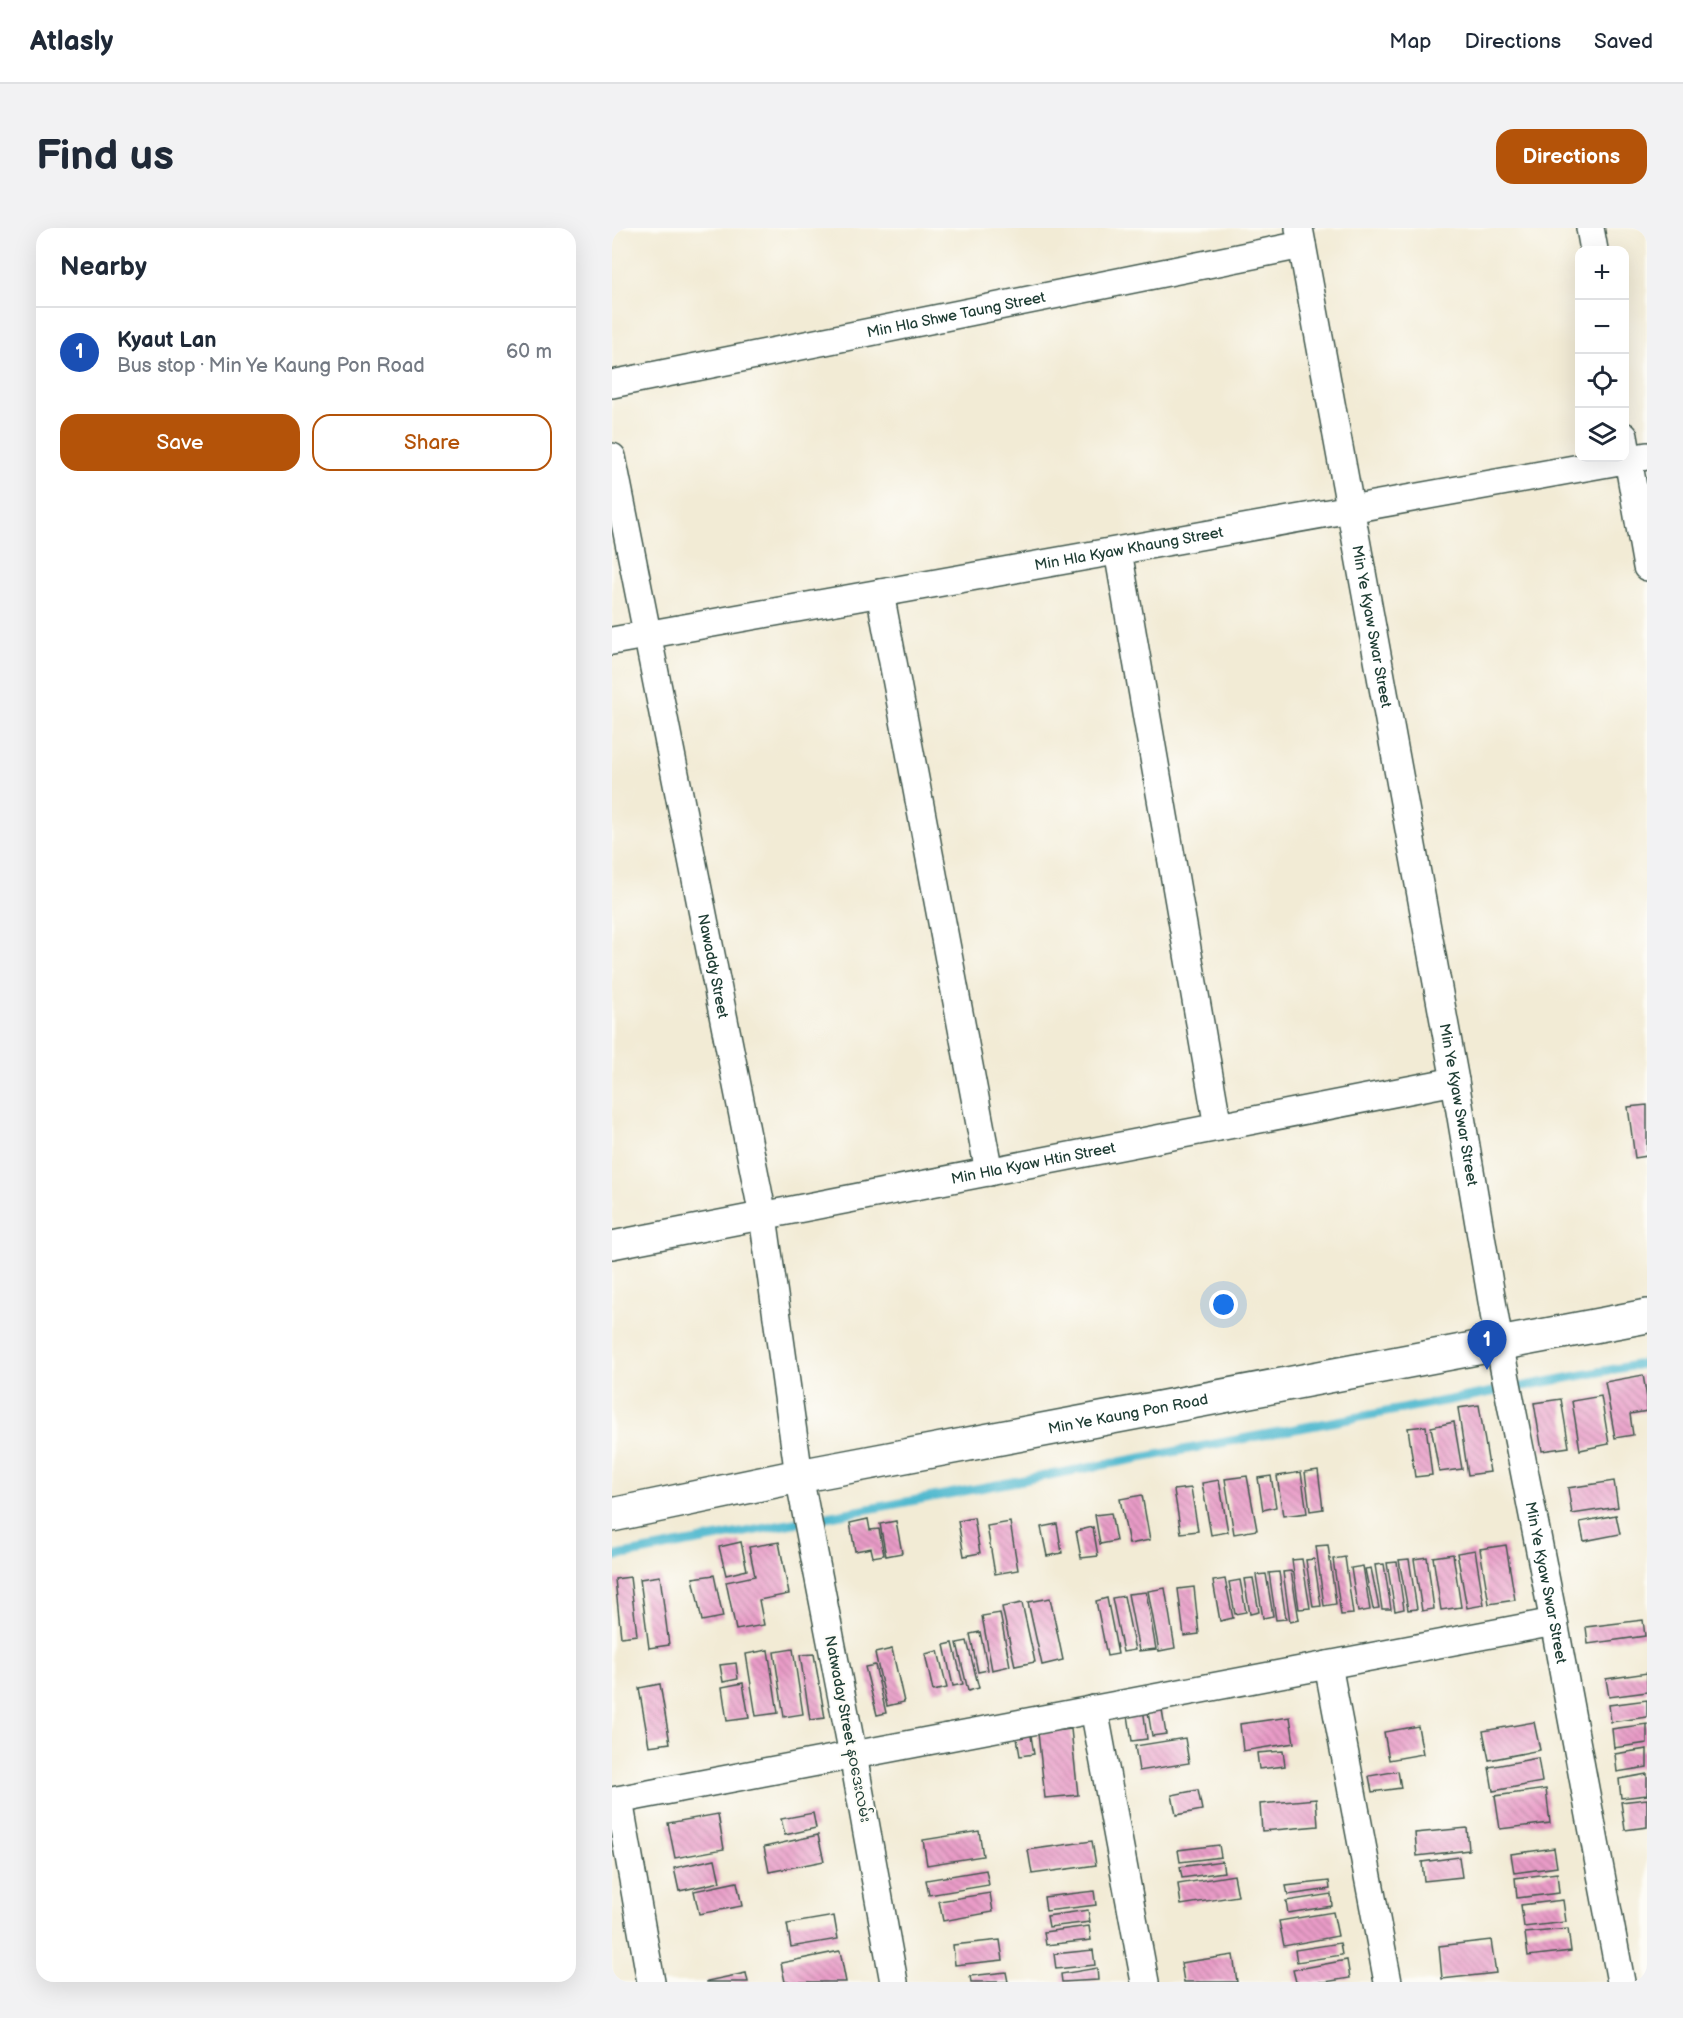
<!DOCTYPE html>
<meta charset="utf-8">
<style>
:root{--surface:#fff;--page:#f2f2f3;--text:#1f2937;--muted:#747a83;--line:#e0e1e3;--accent:#b45309}
body{margin:0;font-family:"Balsamiq Sans","Noto Sans Myanmar",sans-serif;background:var(--page);color:var(--text)}
.controls{position:absolute;right:18px;top:18px;display:grid;overflow:hidden;border-radius:12px;box-shadow:0 6px 24px #0002}
.controls button{width:54px;height:54px;display:grid;place-items:center;padding:0;border:0;border-bottom:2px solid var(--line);background:var(--surface);color:var(--text);font:30px sans-serif}
.you{position:absolute;left:612px;top:1077px;width:21px;height:21px;margin:-15px;border:4px solid #fff;border-radius:50%;background:#1a73e8;box-shadow:0 0 0 9px #1a73e833}
.badge{display:grid;place-items:center;width:39px;height:39px;border-radius:50%;background:var(--accent);color:#fff;font-size:20px;font-weight:700}
.pin{position:absolute;translate:-50% -50px;filter:drop-shadow(0 2px 3px #0008)}
.pin::after{content:'';position:absolute;top:32px;width:21px;height:18px;background:inherit;clip-path:polygon(0 0,100% 0,50% 100%)}
.list{margin:0;padding:0;list-style:none}
h2{display:flex;justify-content:space-between;align-items:center;height:78px;margin:0;padding:0 24px;font-size:26px}
h2 small{font-size:20px;font-weight:400;color:var(--muted)}
.list li{display:grid;grid-template-columns:39px 1fr auto;gap:18px;align-items:center;box-sizing:border-box;height:90px;padding:0 24px;border-top:2px solid var(--line)}
.list b{display:block;font-size:22px;white-space:nowrap}
.list p{margin:0;font-size:20px;white-space:nowrap;color:var(--muted)}
.list em{font-size:20px;font-style:normal;color:var(--muted)}
.actions{display:flex;gap:12px;padding:18px 24px}
.actions a{flex:1;padding:14px 0;border:2px solid var(--accent);border-radius:18px;text-align:center;font-size:21px;color:var(--accent)}
.actions .main{background:var(--accent);color:#fff}
.icon{flex:none;width:33px;height:33px;fill:none;stroke:currentColor;stroke-width:2;stroke-linecap:round;stroke-linejoin:round}
.map{position:relative;flex:none;width:1035px;height:1754px;overflow:hidden;border-radius:18px}
header{display:flex;align-items:center;gap:36px;box-sizing:border-box;height:84px;padding:0 30px;background:var(--surface);border-bottom:2px solid var(--line)}
header strong{font-size:28px}
nav{display:flex;gap:33px;margin-inline-start:auto;font-size:21px}
.intro{display:flex;align-items:center;justify-content:space-between;box-sizing:border-box;height:144px;padding:0 36px}
h1{margin:0;font-size:42px}
.button{padding:15px 27px;border-radius:18px;background:var(--accent);color:#fff;font-size:21px;font-weight:700}
main{display:flex;gap:36px;padding:0 36px}
aside{flex:1;background:var(--surface);border-radius:18px;box-shadow:0 6px 24px #0002}
.map>svg:first-child{display:block}
</style>
<header>
<strong>Atlasly</strong>
<nav><a>Map</a><a>Directions</a><a>Saved</a></nav>
</header>
<div class="intro"><h1>Find us</h1><a class="button">Directions</a></div>
<main>
<aside>
<h2>Nearby<small></small></h2>
<ul class="list">
<li><span class="badge" style="background:#1a4fb4">1</span><div><b>Kyaut Lan</b><p>Bus stop · Min Ye Kaung Pon Road</p></div><em>60 m</em></li>
</ul>
<div class="actions"><a class="main">Save</a><a>Share</a></div>
</aside>
<div class="map">
<svg width="1035" height="1754" viewBox="0 0 1035 1754">
<defs>
<pattern id="building-back-hatch" width="6" height="6" patternUnits="userSpaceOnUse" patternTransform="scale(1.5)"><rect width="6" height="6" fill="#e99bc7"/><path d="M-1 5l2 2M0 0l6 6M5-1l2 2" fill="none" stroke="#bc80a2"/></pattern>
</defs>
<rect width="100%" height="100%" fill="#fdfcf7"/>
<filter id="ink" filterUnits="userSpaceOnUse"><feTurbulence type="fractalNoise" baseFrequency=".0167" numOctaves="2"/><feDisplacementMap in="SourceGraphic" scale="12" xChannelSelector="R" yChannelSelector="G"/><feConvolveMatrix kernelMatrix="1 2 1 2 8 2 1 2 1" color-interpolation-filters="sRGB"/></filter>
<filter id="wash" filterUnits="userSpaceOnUse"><feTurbulence type="fractalNoise" baseFrequency=".008" numOctaves="4" result="noise"/><feDisplacementMap in="SourceGraphic" scale="24" xChannelSelector="R" yChannelSelector="G"/><feGaussianBlur stdDeviation="1.35" result="paint"/><feColorMatrix in="noise" values="0 0 0 0 0 0 0 0 0 0 0 0 0 0 0 0 0 1.4 0 .05"/><feComposite in="paint" operator="in"/></filter>
<g filter="url(#wash)">
<rect width="100%" height="100%" fill="#f2ebd5"/>
<g fill="none" stroke-linecap="round" stroke-linejoin="round">
<polyline stroke="#51b9cf" stroke-width="9" points="0,1329 1035,1135"/>
</g>
<g id="blocks">
<g fill="url(#building-back-hatch)">
<polygon points="1035,877 1035,928 1023,930 1016,879"/>
<polygon points="1031,1147 1035,1170 1035,1183 1018,1186 1021,1207 1003,1210 993,1154"/>
<polygon points="989,1168 997,1216 968,1222 960,1173"/>
<polygon points="949,1171 957,1219 930,1223 922,1175"/>
<polygon points="867,1177 878,1244 856,1247 846,1180"/>
<polygon points="842,1194 850,1241 827,1244 819,1199"/>
<polygon points="814,1198 820,1247 803,1249 796,1200"/>
<polygon points="706,1242 711,1281 698,1283 693,1244"/>
<polygon points="689,1244 695,1285 671,1288 665,1248"/>
<polygon points="635,1248 645,1302 622,1306 613,1251"/>
<polygon points="659,1248 664,1279 651,1282 646,1250"/>
<polygon points="607,1252 616,1304 599,1307 590,1255"/>
<polygon points="1002,1253 1006,1279 960,1286 956,1260"/>
<polygon points="579,1260 586,1303 569,1305 562,1262"/>
<polygon points="530,1267 538,1312 517,1316 508,1271"/>
<polygon points="499,1285 504,1313 488,1316 483,1287"/>
<polygon points="1004,1287 1008,1306 972,1313 968,1294"/>
<polygon points="362,1290 368,1325 352,1328 346,1293"/>
<polygon points="256,1291 258,1302 267,1301 272,1327 261,1329 259,1320 243,1323 238,1295"/>
<polygon points="284,1293 290,1325 274,1328 268,1296"/>
<polygon points="398,1294 406,1342 383,1346 375,1298"/>
<polygon points="445,1296 450,1325 435,1328 429,1299"/>
<polygon points="481,1299 486,1328 469,1330 464,1303"/>
<polygon points="129,1314 135,1342 114,1347 107,1319"/>
<polygon points="167,1314 177,1366 147,1372 152,1397 124,1402 114,1354 143,1348 137,1319"/>
<polygon points="716,1317 724,1376 712,1378 704,1318"/>
<polygon points="894,1317 903,1372 877,1376 868,1321"/>
<polygon points="863,1322 872,1377 855,1380 845,1325"/>
<polygon points="841,1326 849,1379 829,1382 821,1329"/>
<polygon points="733,1329 741,1386 729,1387 721,1331"/>
<polygon points="815,1329 822,1381 810,1383 802,1331"/>
<polygon points="690,1331 698,1380 687,1381 680,1332"/>
<polygon points="702,1331 709,1378 701,1379 694,1332"/>
<polygon points="797,1331 805,1381 796,1382 787,1332"/>
<polygon points="785,1334 792,1381 783,1383 775,1335"/>
<polygon points="772,1336 779,1381 770,1381 763,1337"/>
<polygon points="751,1338 758,1382 746,1384 739,1340"/>
<polygon points="759,1340 767,1380 761,1381 753,1341"/>
<polygon points="679,1343 687,1392 678,1394 671,1344"/>
<polygon points="667,1344 674,1391 664,1392 657,1345"/>
<polygon points="654,1346 661,1388 651,1390 644,1347"/>
<polygon points="102,1347 111,1389 90,1393 81,1350"/>
<polygon points="48,1348 57,1417 37,1420 28,1351"/>
<polygon points="18,1349 25,1407 9,1409 3,1351"/>
<polygon points="641,1350 647,1384 638,1386 632,1351"/>
<polygon points="613,1351 621,1390 608,1393 601,1353"/>
<polygon points="628,1352 634,1384 623,1386 617,1354"/>
<polygon points="582,1359 587,1406 572,1408 566,1361"/>
<polygon points="553,1360 563,1420 547,1423 536,1363"/>
<polygon points="534,1364 544,1421 527,1423 516,1366"/>
<polygon points="512,1368 523,1422 511,1424 500,1370"/>
<polygon points="438,1370 451,1432 430,1437 416,1374"/>
<polygon points="495,1370 506,1426 495,1428 484,1373"/>
<polygon points="410,1375 423,1434 403,1438 390,1379"/>
<polygon points="388,1385 398,1438 380,1442 370,1388"/>
<polygon points="1031,1392 1033,1408 976,1416 974,1399"/>
<polygon points="368,1404 376,1442 366,1444 358,1406"/>
<polygon points="355,1413 367,1460 356,1463 345,1415"/>
<polygon points="341,1415 351,1456 341,1458 332,1417"/>
<polygon points="181,1421 191,1486 172,1489 162,1424"/>
<polygon points="280,1421 292,1474 275,1478 263,1425"/>
<polygon points="156,1422 166,1485 144,1488 134,1426"/>
<polygon points="326,1423 335,1460 321,1463 313,1426"/>
<polygon points="202,1426 213,1490 198,1492 188,1427"/>
<polygon points="124,1435 126,1451 111,1454 108,1437"/>
<polygon points="263,1437 274,1485 265,1487 253,1439"/>
<polygon points="1035,1445 1035,1464 997,1469 994,1451"/>
<polygon points="131,1455 137,1490 115,1493 110,1459"/>
<polygon points="48,1456 58,1515 37,1518 27,1460"/>
<polygon points="1035,1472 1035,1489 999,1494 997,1477"/>
<polygon points="549,1476 554,1506 540,1508 535,1478"/>
<polygon points="531,1479 535,1511 520,1513 515,1481"/>
<polygon points="678,1489 682,1515 631,1523 628,1496"/>
<polygon points="922,1494 928,1522 877,1532 871,1503"/>
<polygon points="1035,1496 1035,1515 1002,1520 1000,1501"/>
<polygon points="806,1498 811,1526 777,1532 772,1504"/>
<polygon points="459,1501 466,1567 433,1570 426,1505"/>
<polygon points="418,1502 422,1526 408,1528 404,1504"/>
<polygon points="573,1510 577,1535 527,1543 523,1518"/>
<polygon points="1035,1521 1035,1539 1005,1544 1003,1526"/>
<polygon points="671,1523 673,1538 647,1541 645,1525"/>
<polygon points="926,1530 930,1554 881,1563 877,1539"/>
<polygon points="786,1543 789,1560 760,1564 757,1548"/>
<polygon points="1035,1546 1035,1567 1009,1570 1007,1551"/>
<polygon points="934,1561 938,1595 888,1601 883,1568"/>
<polygon points="586,1562 590,1582 564,1587 560,1567"/>
<polygon points="704,1571 706,1598 650,1603 648,1576"/>
<polygon points="1035,1571 1035,1599 1013,1602 1009,1574"/>
<polygon points="201,1585 204,1600 173,1607 169,1591"/>
<polygon points="106,1586 112,1621 63,1630 56,1595"/>
<polygon points="855,1600 857,1622 805,1628 803,1605"/>
<polygon points="367,1603 371,1628 315,1637 311,1612"/>
<polygon points="206,1607 212,1633 157,1644 152,1619"/>
<polygon points="480,1613 484,1637 420,1646 416,1622"/>
<polygon points="607,1617 609,1629 568,1634 566,1622"/>
<polygon points="942,1620 945,1639 902,1645 899,1626"/>
<polygon points="847,1629 850,1649 812,1653 810,1634"/>
<polygon points="103,1631 108,1654 67,1663 62,1640"/>
<polygon points="610,1633 612,1644 570,1650 568,1639"/>
<polygon points="374,1642 377,1657 317,1667 314,1652"/>
<polygon points="945,1645 947,1665 905,1670 903,1650"/>
<polygon points="622,1647 626,1668 569,1677 566,1656"/>
<polygon points="717,1653 718,1661 676,1667 674,1658"/>
<polygon points="125,1654 130,1678 87,1686 82,1663"/>
<polygon points="482,1663 484,1677 434,1683 432,1669"/>
<polygon points="378,1665 381,1684 331,1693 327,1673"/>
<polygon points="719,1666 720,1678 676,1685 674,1673"/>
<polygon points="951,1672 954,1694 912,1699 909,1677"/>
<polygon points="476,1682 478,1694 437,1699 435,1688"/>
<polygon points="721,1684 726,1708 672,1718 667,1693"/>
<polygon points="222,1688 226,1711 179,1719 175,1696"/>
<polygon points="477,1698 479,1712 434,1717 432,1704"/>
<polygon points="956,1701 959,1723 916,1728 913,1705"/>
<polygon points="388,1712 391,1732 343,1737 341,1717"/>
<polygon points="879,1712 884,1745 830,1751 827,1718"/>
<polygon points="728,1715 730,1727 685,1734 683,1722"/>
<polygon points="481,1722 483,1737 444,1741 442,1726"/>
<polygon points="228,1723 234,1754 173,1754 169,1735"/>
<polygon points="621,1727 625,1754 572,1754 569,1735"/>
<polygon points="735,1732 738,1750 713,1754 684,1754 681,1742"/>
<polygon points="485,1740 486,1752 450,1754 449,1746"/>
<polygon points="394,1744 396,1754 359,1754 358,1748"/>
<polygon points="134,1745 136,1754 95,1754 95,1753"/>
</g>
</g>
</g>
<g filter="url(#ink)">
<use href="#blocks" fill-opacity="0" stroke="#3f574c" stroke-width="1.5"/>
<g fill="none" stroke-linecap="round" stroke-linejoin="round">
<defs>
<g id="minor">
<path id="s1" d="M687,0L843,853L887,1115L942,1394L1009,1754"/>
<polyline points="978,0 982,22"/>
<path id="s2" d="M0,156L690,17"/>
<polyline points="1012,208 1035,339"/>
<path id="s3" d="M0,229L151,988L187,1248L241,1527L282,1754"/>
<polyline points="506,323 606,899"/>
<polyline points="268,365 377,944"/>
<path id="s4" d="M0,413L1035,228"/>
<path id="s5" d="M0,1017L843,853"/>
<polyline points="716,1437 776,1754"/>
<polyline points="482,1481 533,1754"/>
<polyline points="7,1572 39,1754"/>
<polyline points="0,1573 942,1394"/>
</g>
<g id="tertiary">
<path id="s6" d="M0,1287L187,1248L1035,1088"/>
</g>
</defs>
<use href="#minor" stroke="#3f574c" stroke-width="30"/>
<use href="#tertiary" stroke="#3f574c" stroke-width="36"/>
<use href="#minor" stroke="#fff" stroke-width="27"/>
<use href="#tertiary" stroke="#fff" stroke-width="33"/>
</g>
</g>
<g text-anchor="middle" stroke-width="4.5" stroke-linejoin="round" paint-order="stroke">
<g font-size="15" fill="#1f3d34" stroke="#fdfcf7">
<text dy="5" stroke="none"><textPath href="#s2" startOffset="351">Min Hla Shwe Taung Street</textPath></text>
<text dy="5" stroke="none"><textPath href="#s4" startOffset="525">Min Hla Kyaw Khaung Street</textPath></text>
<text dy="5" stroke="none"><textPath href="#s1" startOffset="405">Min Ye Kyaw Swar Street</textPath></text>
<text dy="5" stroke="none"><textPath href="#s3" startOffset="519">Nawaddy Street</textPath></text>
<text dy="5" stroke="none"><textPath href="#s1" startOffset="891">Min Ye Kyaw Swar Street</textPath></text>
<text dy="5" stroke="none"><textPath href="#s5" startOffset="429">Min Hla Kyaw Htin Street</textPath></text>
<text dy="5" stroke="none"><textPath href="#s6" startOffset="526">Min Ye Kaung Pon Road</textPath></text>
<text dy="5" stroke="none"><textPath href="#s1" startOffset="1377">Min Ye Kyaw Swar Street</textPath></text>
<text transform="translate(236 1501) rotate(79)" y="5">Natwaday Street နဝဒေးလမ်း</text>
</g>
</g>
</svg>
<div class="controls">
<button>+</button>
<button>−</button>
<button><svg class="icon" aria-label="locate" viewBox="0 0 24 24"><circle cx="12" cy="12" r="6"/><path d="M12 2v4M12 18v4M2 12h4M18 12h4"/></svg></button>
<button><svg class="icon" aria-label="layers" viewBox="0 0 24 24"><path d="M12 4l9 5-9 5-9-5zM3 14l9 5 9-5"/></svg></button>
</div>
<div class="you"></div>
<div class="pin badge" style="left:875px;top:1142px;background:#1a4fb4">1</div>
</div>
</main>
